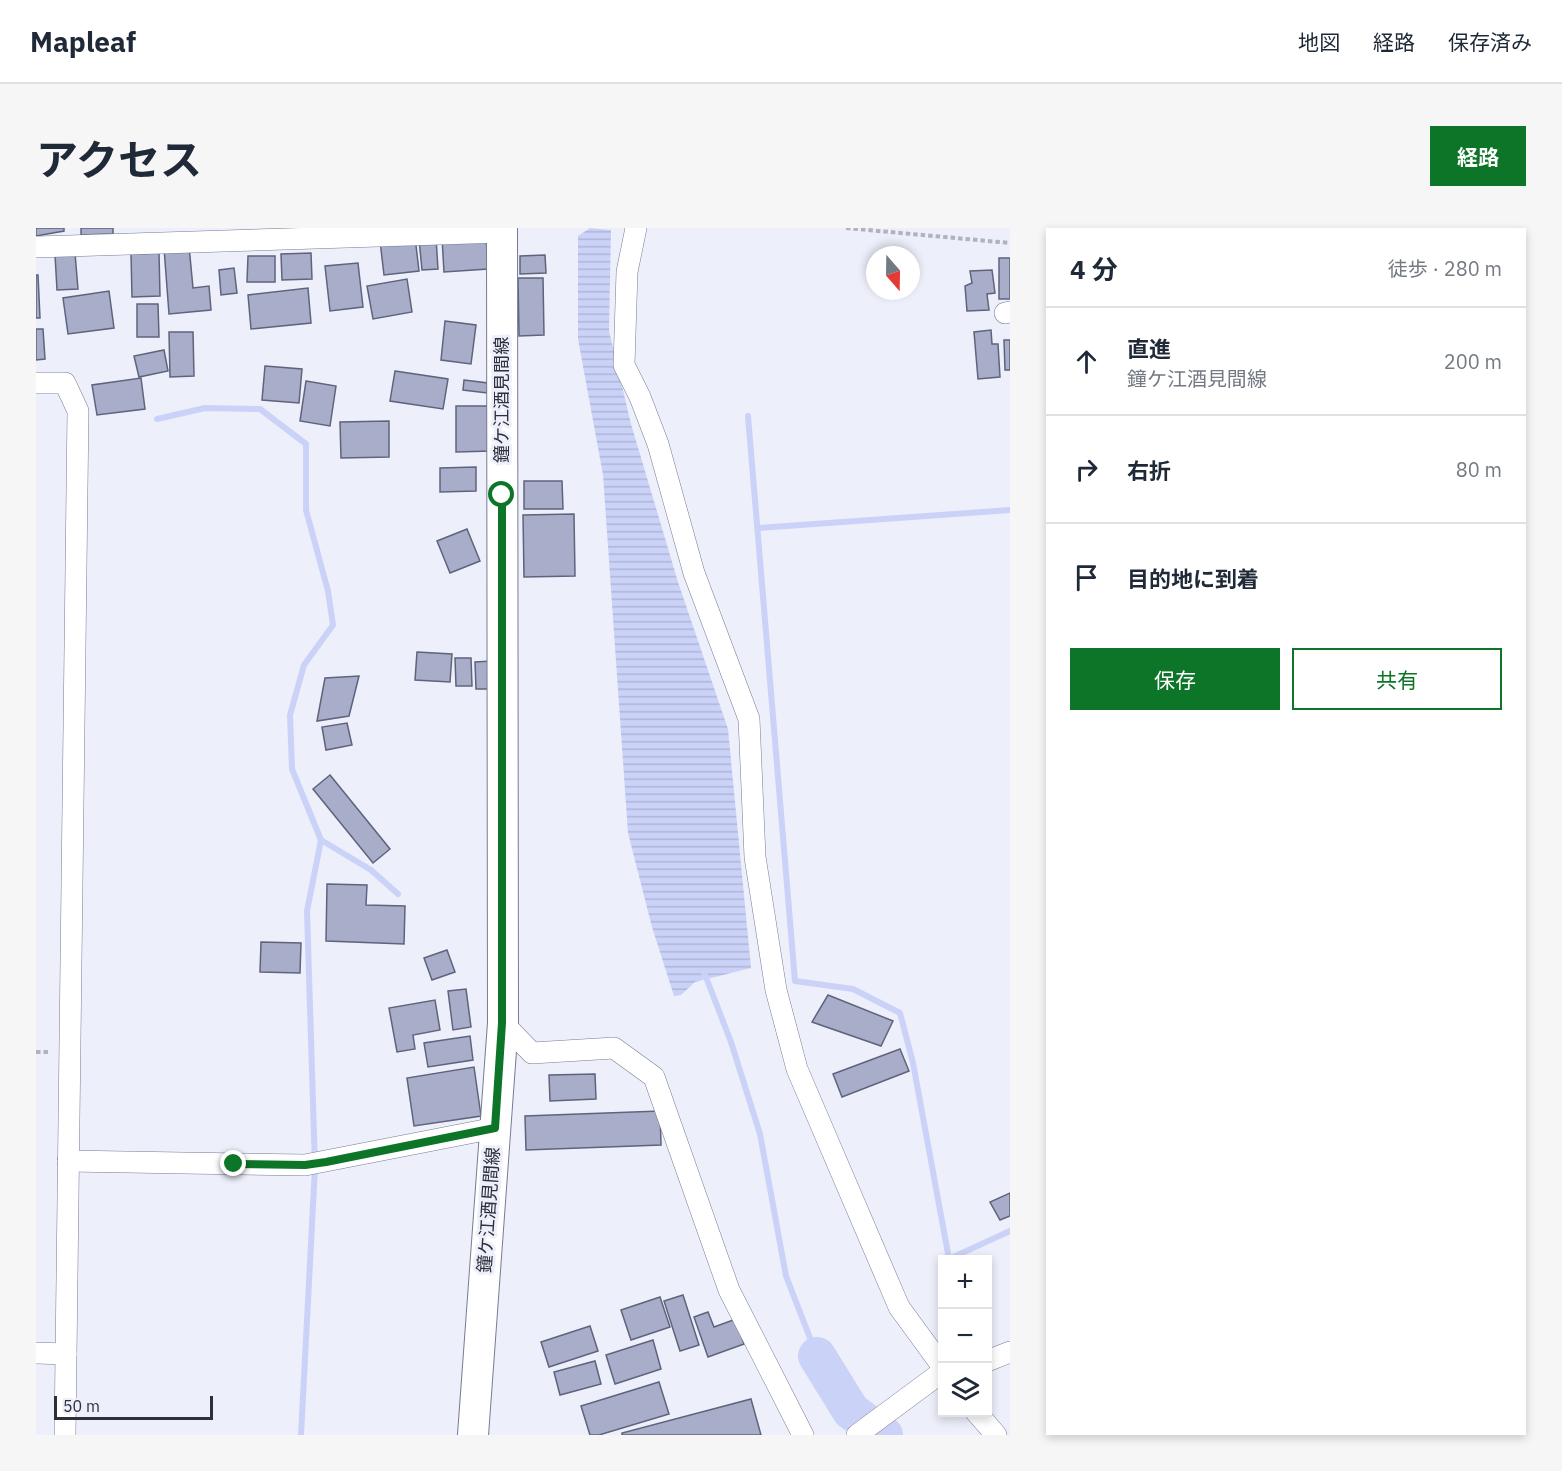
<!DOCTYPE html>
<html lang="ja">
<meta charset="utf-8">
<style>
:root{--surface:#fff;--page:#f6f6f7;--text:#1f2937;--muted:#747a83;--line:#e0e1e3;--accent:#0d7528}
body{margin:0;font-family:"IBM Plex Sans","Noto Sans JP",sans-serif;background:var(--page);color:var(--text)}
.controls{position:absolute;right:18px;bottom:18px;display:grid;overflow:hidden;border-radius:0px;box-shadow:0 3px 9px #0003}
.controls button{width:54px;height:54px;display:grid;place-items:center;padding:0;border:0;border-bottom:2px solid var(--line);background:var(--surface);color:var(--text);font:30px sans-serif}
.compass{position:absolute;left:830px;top:18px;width:54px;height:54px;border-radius:50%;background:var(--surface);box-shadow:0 3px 9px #0003;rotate:160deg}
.scale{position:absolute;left:18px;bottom:15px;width:159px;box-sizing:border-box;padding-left:6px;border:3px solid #2d2f3a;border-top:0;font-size:16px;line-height:21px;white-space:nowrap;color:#2d2f3a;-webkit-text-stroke:4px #edeffb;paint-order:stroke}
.stop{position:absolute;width:18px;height:18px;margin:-14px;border:4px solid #0d7528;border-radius:50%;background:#fff}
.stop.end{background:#0d7528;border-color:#fff;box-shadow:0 2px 6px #0008}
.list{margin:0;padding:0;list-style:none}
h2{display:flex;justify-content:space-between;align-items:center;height:78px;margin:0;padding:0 24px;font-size:26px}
h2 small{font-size:20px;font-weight:400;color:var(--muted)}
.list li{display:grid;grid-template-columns:39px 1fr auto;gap:18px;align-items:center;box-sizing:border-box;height:108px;padding:0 24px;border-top:2px solid var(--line)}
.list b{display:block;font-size:22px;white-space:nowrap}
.list p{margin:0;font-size:20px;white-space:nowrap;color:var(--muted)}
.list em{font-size:20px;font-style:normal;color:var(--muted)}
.actions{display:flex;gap:12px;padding:18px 24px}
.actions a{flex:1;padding:14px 0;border:2px solid var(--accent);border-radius:0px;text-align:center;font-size:21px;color:var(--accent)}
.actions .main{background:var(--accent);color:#fff}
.icon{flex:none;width:33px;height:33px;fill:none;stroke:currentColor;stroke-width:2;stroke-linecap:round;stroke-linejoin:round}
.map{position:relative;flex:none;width:974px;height:1207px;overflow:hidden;border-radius:0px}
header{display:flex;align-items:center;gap:36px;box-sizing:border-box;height:84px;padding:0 30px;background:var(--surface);border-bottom:2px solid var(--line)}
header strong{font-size:28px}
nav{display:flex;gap:33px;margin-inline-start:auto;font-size:21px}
.intro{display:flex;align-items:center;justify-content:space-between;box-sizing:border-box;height:144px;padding:0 36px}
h1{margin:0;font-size:42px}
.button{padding:15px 27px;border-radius:0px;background:var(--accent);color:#fff;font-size:21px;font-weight:700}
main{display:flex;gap:36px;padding:0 36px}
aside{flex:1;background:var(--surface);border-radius:0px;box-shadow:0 3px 9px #0003}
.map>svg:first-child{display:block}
</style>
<header>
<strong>Mapleaf</strong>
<nav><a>地図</a><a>経路</a><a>保存済み</a></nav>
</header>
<div class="intro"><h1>アクセス</h1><a class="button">経路</a></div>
<main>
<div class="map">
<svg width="974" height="1207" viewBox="0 0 974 1207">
<defs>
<pattern id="water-rules" width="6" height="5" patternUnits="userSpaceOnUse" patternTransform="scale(1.5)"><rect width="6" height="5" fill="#cbd2f8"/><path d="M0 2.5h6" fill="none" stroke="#afb5d5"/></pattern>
</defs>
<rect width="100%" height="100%" fill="#edeffb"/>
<polygon fill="url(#water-rules)" points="554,0 575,2 573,103 595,196 642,354 692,501 715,740 659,754 645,767 638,768 616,699 592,605 567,247 542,111 542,8"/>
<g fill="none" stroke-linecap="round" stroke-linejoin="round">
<g stroke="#cbd2f8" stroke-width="6">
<polyline points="712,188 759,753 817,761 864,785 877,835 913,1031 974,1003"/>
<polyline points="121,191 169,180 224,181 270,216 270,282 292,363 297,397 268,437 254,487 256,541 285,612 335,642 362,666"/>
<polyline points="722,300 974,282"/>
<polyline points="668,744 695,814 724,906 750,1048 781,1128"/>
<polyline points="265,1207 279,939 271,683 285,612"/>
</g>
<polyline stroke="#cbd2f8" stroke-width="38" points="781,1128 815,1183 848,1207"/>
</g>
<g fill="#a8adc9" stroke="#5f637c" stroke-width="1.5">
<polygon points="0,0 28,0 28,3 0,8"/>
<polygon points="45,0 77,0 77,6 45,7"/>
<polygon points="450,7 452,41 408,44 406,10"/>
<polygon points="379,9 383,43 348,47 344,13"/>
<polygon points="400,10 402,41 386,42 383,11"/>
<polygon points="153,18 157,60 173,58 175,82 133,86 128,20"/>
<polygon points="39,25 42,61 21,62 19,27"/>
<polygon points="123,25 124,68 96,69 95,26"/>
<polygon points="275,25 276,51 246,52 245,26"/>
<polygon points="509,27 510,45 484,46 484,28"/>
<polygon points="212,28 239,28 239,54 211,54"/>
<rect x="963" y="30" width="11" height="41"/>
<polygon points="322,35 327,79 294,83 289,38"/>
<polygon points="198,40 201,65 185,67 183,42"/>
<polygon points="956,42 959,65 951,66 953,82 931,83 929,58 936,55 934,43"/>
<polygon points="0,47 2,47 4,90 0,90"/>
<polygon points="482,50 507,50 508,107 483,108"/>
<polygon points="371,51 376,84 337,91 331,58"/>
<polygon points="272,60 275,95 215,101 212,67"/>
<polygon points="73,63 78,100 32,106 27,70"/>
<polygon points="101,76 122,76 123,109 101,109"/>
<polygon points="409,93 440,97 435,136 405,132"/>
<polygon points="0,101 7,101 9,131 0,132"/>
<polygon points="955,102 956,116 962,116 964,149 942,151 938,104"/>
<polygon points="133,104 157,104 158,148 134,149"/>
<polygon points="968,112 974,112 974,142 969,142"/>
<polygon points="128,122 132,143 103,149 98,128"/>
<polygon points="229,138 266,141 263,175 226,172"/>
<polygon points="359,143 412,151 407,181 354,173"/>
<polygon points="105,150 109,181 61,187 56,157"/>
<polygon points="428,152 452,155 451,165 427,162"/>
<polygon points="270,153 300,158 294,198 264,193"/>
<polygon points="420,178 456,178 456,223 420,224"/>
<polygon points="353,193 353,229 305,230 304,194"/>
<polygon points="440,239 440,263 404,264 404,240"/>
<polygon points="488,253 526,253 527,281 488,281"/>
<polygon points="538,286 539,348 488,349 487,287"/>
<polygon points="431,301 444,333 414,345 401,313"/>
<polygon points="381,424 416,426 414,454 379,452"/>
<polygon points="419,430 435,430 436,458 420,458"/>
<polygon points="456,433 456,461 440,461 439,434"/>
<polygon points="323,448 313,488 281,493 289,450"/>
<polygon points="311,495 316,517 290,522 286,499"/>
<polygon points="294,547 354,621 337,635 277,561"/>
<polygon points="291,656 331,657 330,677 369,678 368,716 290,713"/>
<polygon points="225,714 265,715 264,745 224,744"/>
<polygon points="411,722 419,744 396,752 388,730"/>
<polygon points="430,761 435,799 417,802 412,763"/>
<polygon points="792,767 857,793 845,818 776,794"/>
<polygon points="399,772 404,802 377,807 379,821 361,824 353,780"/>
<polygon points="434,808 437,832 392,839 388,815"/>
<polygon points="864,821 873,843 806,869 797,846"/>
<polygon points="438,839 445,888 378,898 371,850"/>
<polygon points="559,846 560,871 514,873 513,847"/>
<polygon points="624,883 625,917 490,922 489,888"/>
<polygon points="974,965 974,988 964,992 954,974"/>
<polygon points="647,1067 663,1117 644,1123 628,1073"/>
<polygon points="624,1069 634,1099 595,1112 585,1082"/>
<polygon points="672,1084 678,1099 700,1091 708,1116 672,1129 658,1089"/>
<polygon points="554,1098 562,1123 513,1139 505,1114"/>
<polygon points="617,1112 625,1141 579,1156 570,1127"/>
<polygon points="559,1133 565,1156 524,1167 518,1144"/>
<polygon points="623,1154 633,1186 563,1207 554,1207 545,1178"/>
<polygon points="715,1171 725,1207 586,1207 586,1205"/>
</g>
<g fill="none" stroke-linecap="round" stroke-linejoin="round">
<defs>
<g id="minor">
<polyline points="600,0 591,44 588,137 604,169 622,216 658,345 713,491 719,629 740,762 761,841 863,1079 906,1138"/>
<polyline points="0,19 466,4"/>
<polyline points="969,85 974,84"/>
<polyline points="0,155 29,155 42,183 29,1207"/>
<polyline points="467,795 496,825 578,820 618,849 693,1062 767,1207"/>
<polyline points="32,933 269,937 459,900"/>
<polyline points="0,1125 30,1126"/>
<polyline points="951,1133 974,1124"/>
<polyline points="940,1184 960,1207"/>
<polyline points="821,1207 906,1144"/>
</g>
<polyline id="secondary" points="437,1207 467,795 466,0"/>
</defs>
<use href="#minor" stroke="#777c95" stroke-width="22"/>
<use href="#secondary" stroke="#777c95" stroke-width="32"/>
<g stroke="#b0b2bd" stroke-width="4" stroke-dasharray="4.5 3" stroke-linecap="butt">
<polyline points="810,0 974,15"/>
<polyline points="0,824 14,824"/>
</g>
<use href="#minor" stroke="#fff" stroke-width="21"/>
<use href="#secondary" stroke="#fff" stroke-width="30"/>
</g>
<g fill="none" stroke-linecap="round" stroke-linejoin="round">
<polyline stroke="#0d7528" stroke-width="8" points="198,936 269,937 290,934 459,900 466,795 466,267"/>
</g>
<g text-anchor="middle" stroke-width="6" stroke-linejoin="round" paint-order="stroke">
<g font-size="18" fill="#2d2f3a" stroke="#edeffb">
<text transform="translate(466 172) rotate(-90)" y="6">鐘ケ江酒見間線</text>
<text transform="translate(453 982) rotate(-86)" y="6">鐘ケ江酒見間線</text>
</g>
</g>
</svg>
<div class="controls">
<button>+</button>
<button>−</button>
<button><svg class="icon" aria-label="layers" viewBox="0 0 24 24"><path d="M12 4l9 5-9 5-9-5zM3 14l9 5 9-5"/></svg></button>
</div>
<svg class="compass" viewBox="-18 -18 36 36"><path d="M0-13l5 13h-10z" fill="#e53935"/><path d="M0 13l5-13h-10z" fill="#747a83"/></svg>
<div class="scale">50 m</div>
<div class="stop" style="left:466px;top:267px"></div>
<div class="stop end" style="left:198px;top:936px"></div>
</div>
<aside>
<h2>4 分<small>徒歩 · 280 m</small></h2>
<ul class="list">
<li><svg class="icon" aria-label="ahead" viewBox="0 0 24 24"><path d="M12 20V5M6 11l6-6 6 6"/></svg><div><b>直進</b><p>鐘ケ江酒見間線</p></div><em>200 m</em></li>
<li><svg class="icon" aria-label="right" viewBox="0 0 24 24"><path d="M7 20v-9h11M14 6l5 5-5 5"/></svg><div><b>右折</b></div><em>80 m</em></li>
<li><svg class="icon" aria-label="arrive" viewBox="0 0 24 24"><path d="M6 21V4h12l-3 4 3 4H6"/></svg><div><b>目的地に到着</b></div></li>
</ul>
<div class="actions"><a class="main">保存</a><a>共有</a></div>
</aside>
</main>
